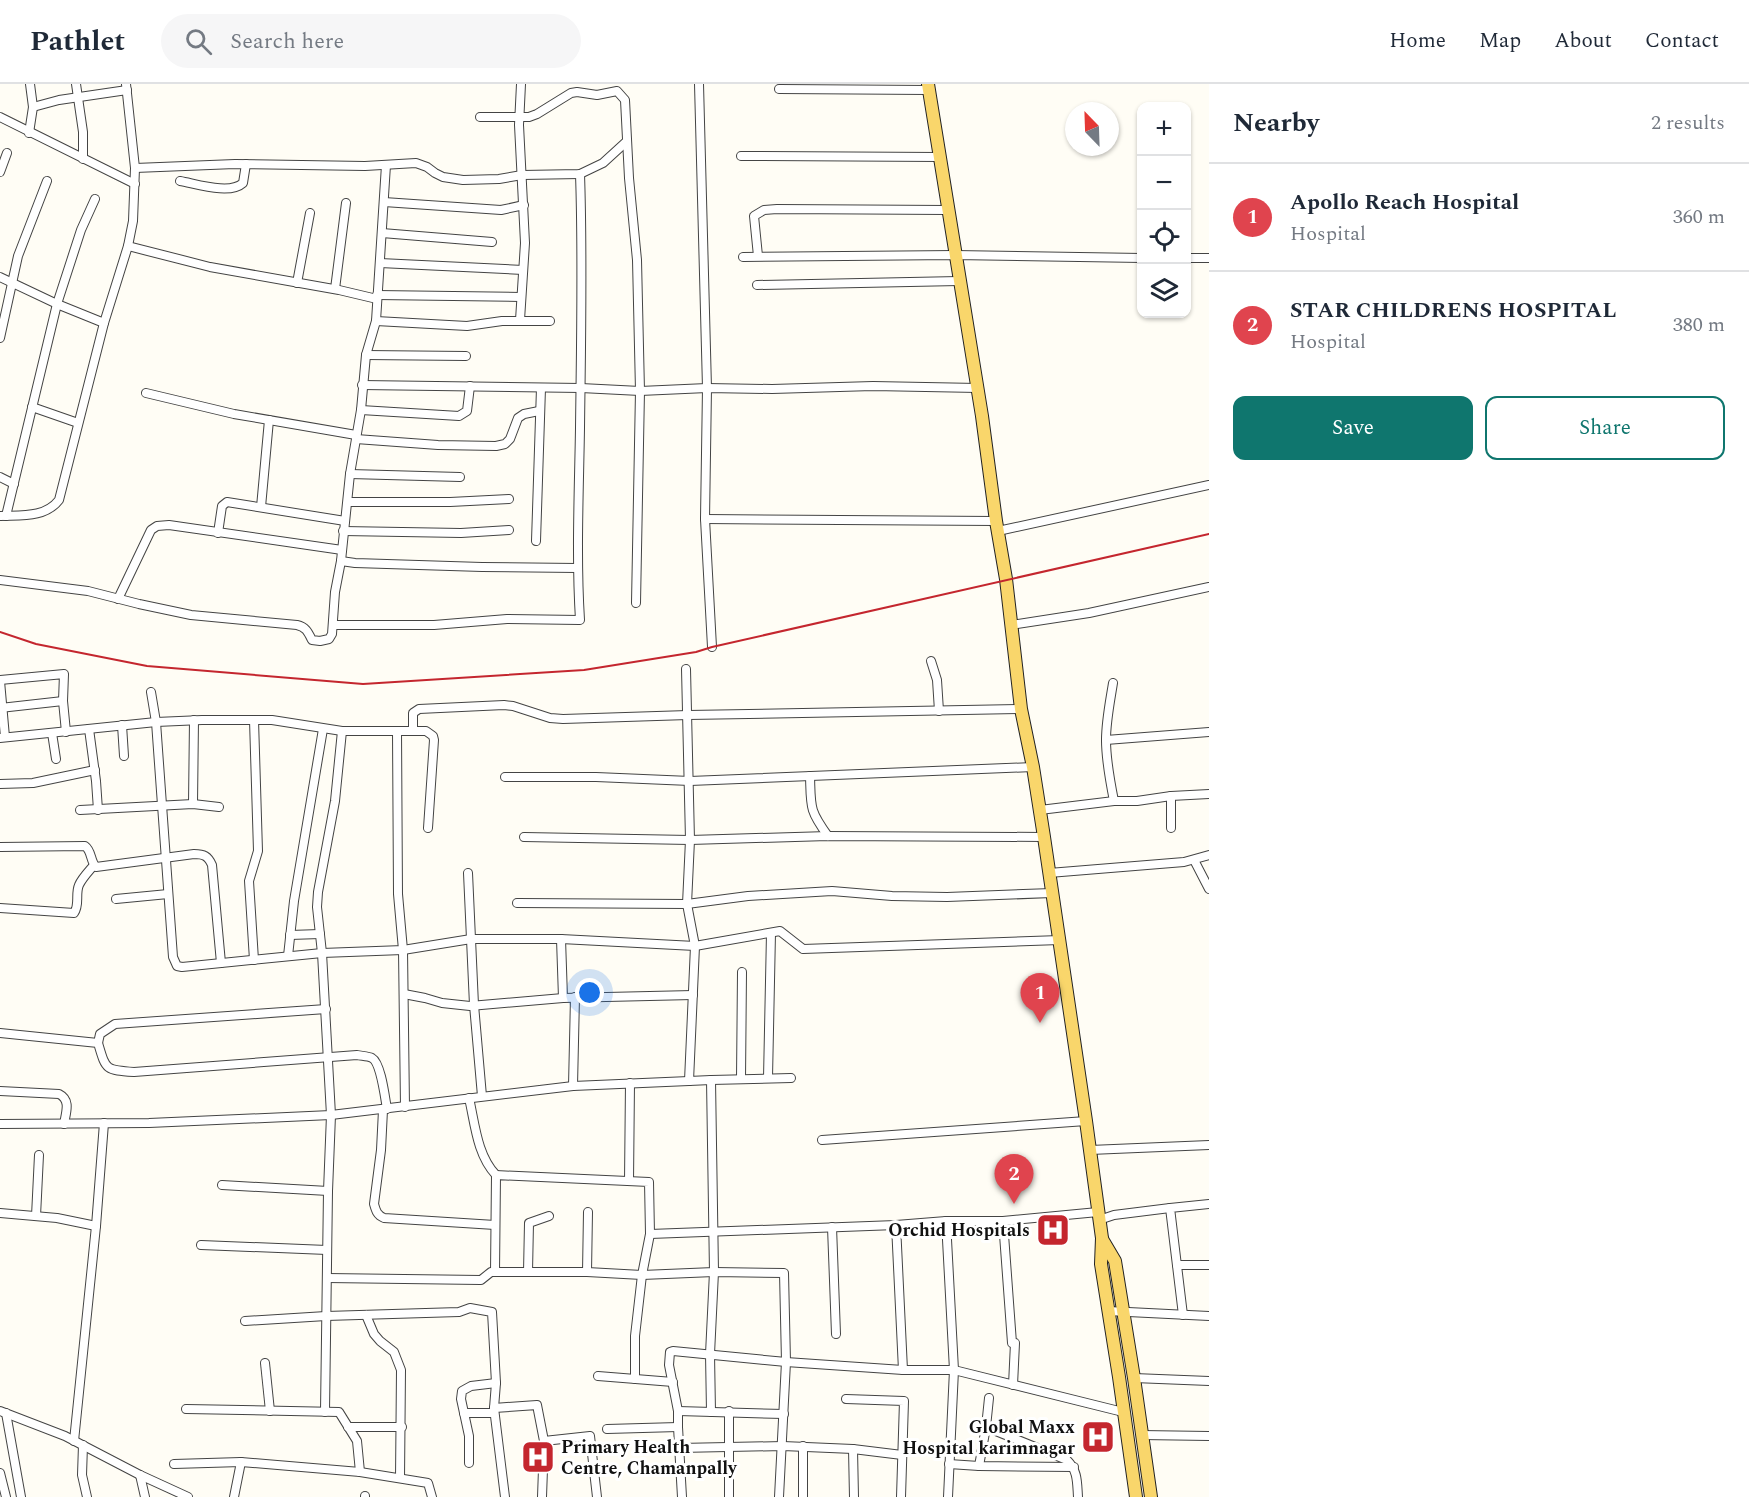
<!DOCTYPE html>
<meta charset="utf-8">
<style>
:root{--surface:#fff;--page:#f6f6f7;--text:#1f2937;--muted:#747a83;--line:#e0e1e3;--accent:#0f766e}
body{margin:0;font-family:Spectral,serif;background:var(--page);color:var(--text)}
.controls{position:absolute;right:18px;top:18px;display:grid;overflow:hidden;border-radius:12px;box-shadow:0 2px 4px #0004}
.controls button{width:54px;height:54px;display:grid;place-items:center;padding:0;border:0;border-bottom:2px solid var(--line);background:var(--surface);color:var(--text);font:30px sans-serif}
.compass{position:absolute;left:1065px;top:18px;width:54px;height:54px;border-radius:50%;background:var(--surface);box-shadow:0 2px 4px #0004;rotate:337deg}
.you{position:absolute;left:590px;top:909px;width:21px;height:21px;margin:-15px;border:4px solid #fff;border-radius:50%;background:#1a73e8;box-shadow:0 0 0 9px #1a73e833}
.badge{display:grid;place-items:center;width:39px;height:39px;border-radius:50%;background:var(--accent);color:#fff;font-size:20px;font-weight:700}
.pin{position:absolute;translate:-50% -50px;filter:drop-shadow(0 2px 3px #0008)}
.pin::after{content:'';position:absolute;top:32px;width:21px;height:18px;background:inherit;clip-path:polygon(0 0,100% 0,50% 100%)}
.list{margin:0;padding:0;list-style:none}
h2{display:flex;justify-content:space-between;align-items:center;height:78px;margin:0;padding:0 24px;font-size:26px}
h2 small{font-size:20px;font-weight:400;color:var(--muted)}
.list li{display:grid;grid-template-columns:39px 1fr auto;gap:18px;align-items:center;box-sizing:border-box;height:108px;padding:0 24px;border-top:2px solid var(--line)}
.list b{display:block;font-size:22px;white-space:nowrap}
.list p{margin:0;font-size:20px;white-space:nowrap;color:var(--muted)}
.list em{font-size:20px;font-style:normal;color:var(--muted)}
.actions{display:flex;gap:12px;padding:18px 24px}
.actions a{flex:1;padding:14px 0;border:2px solid var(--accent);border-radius:12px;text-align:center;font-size:21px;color:var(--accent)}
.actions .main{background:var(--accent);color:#fff}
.icon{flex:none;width:33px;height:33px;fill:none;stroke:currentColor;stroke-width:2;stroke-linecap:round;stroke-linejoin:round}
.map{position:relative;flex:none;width:1209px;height:1413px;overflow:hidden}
header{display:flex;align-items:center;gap:36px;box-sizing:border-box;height:84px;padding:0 30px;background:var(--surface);border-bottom:2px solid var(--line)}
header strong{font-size:28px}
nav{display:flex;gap:33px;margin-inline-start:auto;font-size:21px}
.search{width:420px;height:54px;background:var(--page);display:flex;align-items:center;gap:15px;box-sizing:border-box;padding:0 21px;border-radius:33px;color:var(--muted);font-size:22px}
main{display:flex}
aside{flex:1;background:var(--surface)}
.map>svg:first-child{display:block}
</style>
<header>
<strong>Pathlet</strong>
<div class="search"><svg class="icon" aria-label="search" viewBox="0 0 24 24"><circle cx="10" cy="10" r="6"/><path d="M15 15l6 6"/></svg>Search here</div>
<nav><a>Home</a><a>Map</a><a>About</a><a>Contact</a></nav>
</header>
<main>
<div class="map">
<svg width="1209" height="1413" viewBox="0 0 1209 1413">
<rect width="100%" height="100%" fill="#fffdf5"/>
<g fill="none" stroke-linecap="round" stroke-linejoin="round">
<defs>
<g id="street">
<polyline points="76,0 83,48 83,75"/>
<polyline points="699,0 707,304 705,435 712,563"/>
<polyline points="779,5 929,6"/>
<polyline points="33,23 59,16 127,6"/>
<polyline points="0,33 135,100"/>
<polyline points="480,33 529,33 537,30 571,9 577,8 597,11 617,7 625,16 629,94 637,176 640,307 636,519"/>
<polyline points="29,49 33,23 30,0"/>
<polyline points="741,72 940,73"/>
<polyline points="135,84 235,80 365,82 416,79 427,83 435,89 443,93 463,96 499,95 522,91 580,90 603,79 626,58"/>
<polyline points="0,88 7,69"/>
<path d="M180,97C197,100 230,111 243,99L246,80"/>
<polyline points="384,118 501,126 524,121"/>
<polyline points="382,149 492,158"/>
<polyline points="128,162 210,183 339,206 377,215"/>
<polyline points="758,172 754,132 764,126 777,125 948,126"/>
<polyline points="743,173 955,171 1142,174"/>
<polyline points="1186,174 1209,174"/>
<polyline points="380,179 523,186"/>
<polyline points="0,193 57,220 104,239"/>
<polyline points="297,199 310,129"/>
<polyline points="757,201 959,197"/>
<polyline points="335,205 346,119"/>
<polyline points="377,211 521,213"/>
<polyline points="520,236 525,159 519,41 521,0"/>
<polyline points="376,237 467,242 502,237 550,237"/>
<polyline points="0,254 18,172 47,97"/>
<polyline points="366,271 466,272"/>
<polyline points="362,301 581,304 640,307 707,304 772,305 873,302 978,304"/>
<polyline points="146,309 234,330 356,351"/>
<polyline points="32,323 78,339"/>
<polyline points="361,326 459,332 467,327 470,302"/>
<polyline points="356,355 438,361 496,362 505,360 510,355 518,334 524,330 539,327"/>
<polyline points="350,390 460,393"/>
<polyline points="0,393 14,400"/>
<polyline points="348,418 450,418 509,415"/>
<polyline points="261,423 269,336"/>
<path d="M0,432C21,431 45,434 59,416L104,239L128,162L133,137L135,84L126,0"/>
<polyline points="6,432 57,220 81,146 95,115"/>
<polyline points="705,435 996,437"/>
<polyline points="343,447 461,449 509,446"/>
<polyline points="998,447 1209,401"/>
<polyline points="218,449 222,422 227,418 345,437"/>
<polyline points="536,457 541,304"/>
<polyline points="341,477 355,479 482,483 577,484"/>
<path d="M0,496L88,507L139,520L191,531L297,541C306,543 308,548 312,556L320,557L329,555L332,550L335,508L341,477L350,390L361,326L366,271L376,237L386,81"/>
<polyline points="118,515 151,446 157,442 169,441 342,466"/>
<path d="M333,541H434L507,535L580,536C576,472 579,408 580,344C581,259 583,175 580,90"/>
<polyline points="1011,541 1089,529 1209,503"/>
<polyline points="931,577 937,596 939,627"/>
<polyline points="0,596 64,590 63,617 66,648"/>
<polyline points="0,597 5,653"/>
<path d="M1113,599C1110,618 1106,637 1106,656C1106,676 1110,697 1114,717"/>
<polyline points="151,608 156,638 173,873 177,882 182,883 322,869 403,866 471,855 561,855 695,862 780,847 803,865 1060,856"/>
<polyline points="0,624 63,617"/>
<polyline points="122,641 124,672"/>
<polyline points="89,645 96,697 98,726"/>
<polyline points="413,646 413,629 419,625 504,621 513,622 550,634 563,635 688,631 1021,625"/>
<polyline points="397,647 398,810 403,866 405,1023"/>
<polyline points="52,649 56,675"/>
<polyline points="0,654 156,638 202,636 272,636 342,647 426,647 433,652 434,656 428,744"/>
<polyline points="1106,656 1209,648"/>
<path d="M810,692C811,723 809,726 828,752"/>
<polyline points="505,693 596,693 690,697 1033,683"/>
<polyline points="0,700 33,699 95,686"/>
<polyline points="1171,712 1171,744"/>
<polyline points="193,720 194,636"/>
<polyline points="80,726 193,720 219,723"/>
<polyline points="1040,726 1114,717 1137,717 1171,712 1209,710"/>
<polyline points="524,753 690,756 828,752 1044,753"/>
<path d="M0,763L85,762C92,767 90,777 96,783L194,770C204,770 208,772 212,781L221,879"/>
<polyline points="1194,776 1209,805"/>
<polyline points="468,789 474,921 482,1012"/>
<polyline points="1049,789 1184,778 1209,771"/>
<polyline points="116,815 168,810"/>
<polyline points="517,819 687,820 748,812 832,807 892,812 947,813 1052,809"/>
<path d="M0,824L74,829C80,821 75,810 79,801C82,794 89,787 94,781"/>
<polyline points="290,851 320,850"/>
<polyline points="561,855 563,914"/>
<polyline points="288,872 294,817 323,645"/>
<polyline points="254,876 249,797 258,767 254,636"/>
<polyline points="404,910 425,914 442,919 470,922 563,914 693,911"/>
<path d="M0,949L98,959C106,986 105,986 134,988L357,971C361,972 368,972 372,974C381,979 385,1014 387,1025"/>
<polyline points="98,959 100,950 115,940 326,925"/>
<polyline points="768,994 771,849"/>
<polyline points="741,995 742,888"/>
<polyline points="711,996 791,994"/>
<polyline points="573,1002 575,913"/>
<path d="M0,1007L59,1010C71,1016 66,1028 64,1040"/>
<path d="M469,1014C475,1040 477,1071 496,1091"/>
<path d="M383,1026L381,1066L374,1120C376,1127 377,1131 384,1134L495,1141"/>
<polyline points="0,1040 149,1039 331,1031 573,1002 689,997"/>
<polyline points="822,1056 1086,1037"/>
<polyline points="1090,1066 1209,1061"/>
<polyline points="629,1097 630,999"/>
<polyline points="222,1101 328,1107"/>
<polyline points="0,1129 57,1134 96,1142"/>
<polyline points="36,1132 39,1071"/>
<polyline points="1099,1136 1114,1131 1170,1124"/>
<polyline points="946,1137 954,1286 948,1413"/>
<polyline points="1003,1137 1012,1259"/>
<polyline points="896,1141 903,1286"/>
<polyline points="832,1143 836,1250"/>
<polyline points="650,1150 896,1141 946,1137 1003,1137 1098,1128"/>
<polyline points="201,1161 327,1166"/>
<polyline points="1177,1181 1209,1181"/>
<polyline points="495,1188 496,1091 649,1098 650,1150 642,1191 635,1252 635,1295"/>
<polyline points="528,1188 529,1139 549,1132"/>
<polyline points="587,1188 588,1128"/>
<polyline points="327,1194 481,1196 491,1188 587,1188 642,1191 714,1188 711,996 689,997 695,862 687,820 690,756 686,585"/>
<polyline points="1108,1227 1209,1232"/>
<polyline points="366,1231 374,1250 380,1257 394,1268 401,1286 400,1394"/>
<polyline points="1183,1231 1170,1124 1209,1120"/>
<polyline points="245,1237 326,1232 459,1228 470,1224 492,1228 496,1299 494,1324 505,1413"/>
<polyline points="265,1279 270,1327"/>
<polyline points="598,1292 673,1298"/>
<polyline points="1134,1294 1209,1297"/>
<polyline points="1013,1301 1015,1259"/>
<path d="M989,1314L986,1343L1067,1376C1078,1387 1077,1398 1078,1413"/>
<polyline points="846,1315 904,1317 901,1413"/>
<polyline points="494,1324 537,1321 544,1357 542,1413"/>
<polyline points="186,1325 339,1328 357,1357 360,1388"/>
<polyline points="0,1327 65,1352 140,1391 188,1413"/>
<polyline points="678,1327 784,1330"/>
<polyline points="729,1327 729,1413"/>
<polyline points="325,1328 328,1107 331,1031 322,869 317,823 318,808 335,717 342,647"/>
<polyline points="711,1328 710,1270 714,1188 784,1189 786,1278 779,1413"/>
<polyline points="6,1329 21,1413"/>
<polyline points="464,1329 494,1329"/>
<polyline points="348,1343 402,1343"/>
<polyline points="607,1345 678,1343"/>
<polyline points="1141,1351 1209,1352"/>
<polyline points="74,1357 96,1142 104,1039"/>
<polyline points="544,1357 590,1352 597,1413"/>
<polyline points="83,1361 82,1391 87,1413"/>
<polyline points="679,1364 783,1362 853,1365 902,1371"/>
<polyline points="853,1365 854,1413"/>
<polyline points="469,1379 469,1352 461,1315 462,1307 471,1302 496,1299"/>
<polyline points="174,1380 241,1378 360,1388 428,1399 432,1413"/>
<polyline points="949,1380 979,1382 1074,1383"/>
<polyline points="979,1382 986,1343"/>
<polyline points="0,1389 6,1413"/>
<polyline points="140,1391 145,1413"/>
<polyline points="365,1412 365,1413"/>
<polyline points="234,1413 241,1378"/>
<polyline points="682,1413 678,1343 678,1327 669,1281 670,1268 673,1267 786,1278 903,1286 954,1286 1123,1328"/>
<polyline points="803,1413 803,1362"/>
</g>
<g id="primary">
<polyline points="928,0 982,332 996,437 1006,495 1021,625 1033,683 1044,753 1086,1037 1102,1154 1101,1180 1119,1293 1136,1413"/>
<polyline points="1102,1155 1115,1177 1134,1294 1151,1413"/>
</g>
</defs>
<use href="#street" stroke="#444" stroke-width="10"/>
<use href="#primary" stroke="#222" stroke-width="14"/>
<use href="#street" stroke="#fff" stroke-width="8"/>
<use href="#primary" stroke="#f9d66b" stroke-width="12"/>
<polyline stroke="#c4262e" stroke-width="2" points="0,548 36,560 147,582 363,600 584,586 696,568 712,563 1209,450"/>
</g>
<defs>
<symbol id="hospital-square" viewBox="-11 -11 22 22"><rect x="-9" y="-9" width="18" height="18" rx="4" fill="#c4262e" stroke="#fff"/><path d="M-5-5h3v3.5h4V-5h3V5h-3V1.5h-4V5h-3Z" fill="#fff"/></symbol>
</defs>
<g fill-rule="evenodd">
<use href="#hospital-square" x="1034" y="1127" width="38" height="38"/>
<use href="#hospital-square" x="1079" y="1334" width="38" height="38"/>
<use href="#hospital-square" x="519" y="1354" width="38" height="38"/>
</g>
<g text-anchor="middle" stroke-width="6" stroke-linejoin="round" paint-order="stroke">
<g font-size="18" font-weight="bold" fill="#111" stroke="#fff" text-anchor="end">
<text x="1030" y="1152">Orchid Hospitals</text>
<text x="1075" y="1349">Global Maxx<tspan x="1075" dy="21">Hospital karimnagar</tspan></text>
<text x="561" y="1369" text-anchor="start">Primary Health<tspan x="561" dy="21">Centre, Chamanpally</tspan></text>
</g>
</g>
</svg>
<div class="controls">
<button>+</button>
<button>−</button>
<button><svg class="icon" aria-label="locate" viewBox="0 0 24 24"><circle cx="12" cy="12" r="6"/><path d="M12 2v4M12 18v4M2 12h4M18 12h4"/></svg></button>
<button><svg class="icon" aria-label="layers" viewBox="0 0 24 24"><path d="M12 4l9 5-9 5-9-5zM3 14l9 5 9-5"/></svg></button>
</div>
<svg class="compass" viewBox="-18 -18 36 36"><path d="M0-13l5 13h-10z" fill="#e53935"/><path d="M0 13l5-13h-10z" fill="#747a83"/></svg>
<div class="you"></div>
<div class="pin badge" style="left:1040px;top:939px;background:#e0444e">1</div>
<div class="pin badge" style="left:1014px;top:1120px;background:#e0444e">2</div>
</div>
<aside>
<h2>Nearby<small>2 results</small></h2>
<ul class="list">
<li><span class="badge" style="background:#e0444e">1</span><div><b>Apollo Reach Hospital</b><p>Hospital</p></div><em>360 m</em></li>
<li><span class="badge" style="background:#e0444e">2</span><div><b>STAR CHILDRENS HOSPITAL</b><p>Hospital</p></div><em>380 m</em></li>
</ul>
<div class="actions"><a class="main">Save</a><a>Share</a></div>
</aside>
</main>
